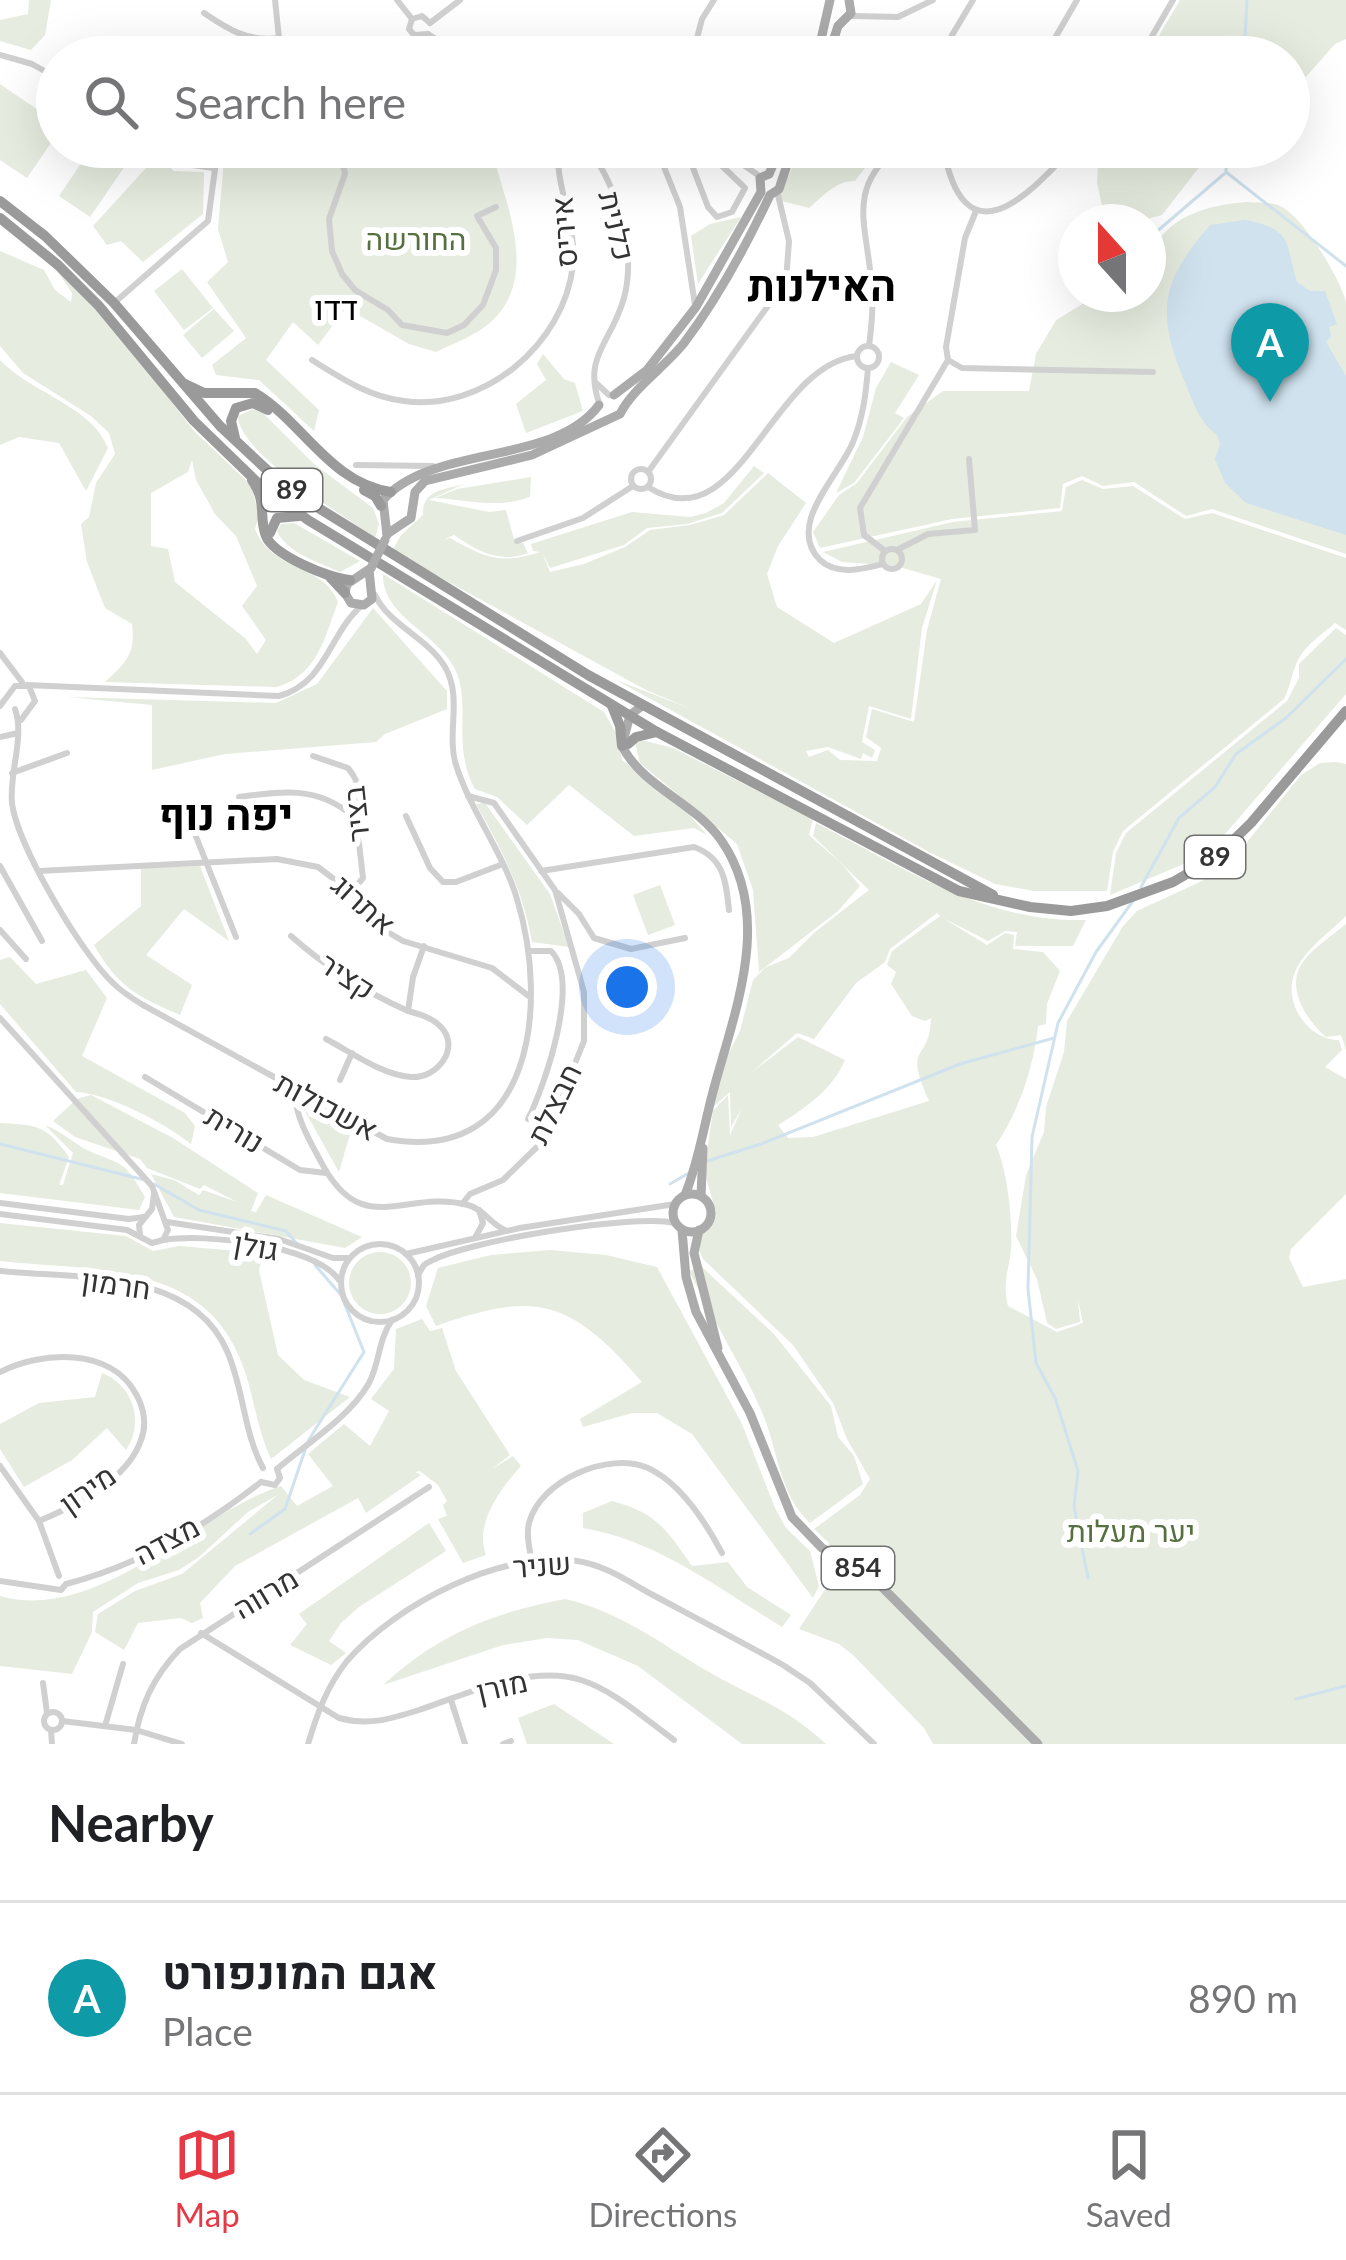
<!DOCTYPE html>
<meta charset="utf-8">
<style>
:root{--surface:#fff;--page:#f2f2f2;--text:#202124;--muted:#757577;--line:#e0e0e0;--accent:#e63946}
body{margin:0;font-family:Lato,Heebo,sans-serif;background:var(--page);color:var(--text)}
.compass{position:absolute;left:1058px;top:204px;width:108px;height:108px;border-radius:50%;background:var(--surface);box-shadow:0 12px 48px #0002;rotate:339deg}
.you{position:absolute;left:627px;top:987px;width:42px;height:42px;margin:-30px;border:9px solid #fff;border-radius:50%;background:#1a73e8;box-shadow:0 0 0 18px #1a73e833}
.badge{display:grid;place-items:center;width:78px;height:78px;border-radius:50%;background:var(--accent);color:#fff;font-size:39px;font-weight:700}
.pin{position:absolute;translate:-50% -99px;filter:drop-shadow(0 3px 6px #0008)}
.pin::after{content:'';position:absolute;top:63px;width:42px;height:36px;background:inherit;clip-path:polygon(0 0,100% 0,50% 100%)}
.list{margin:0;padding:0;list-style:none}
h2{display:flex;justify-content:space-between;align-items:center;height:156px;margin:0;padding:0 48px;font-size:51px}
h2 small{font-size:39px;font-weight:400;color:var(--muted)}
.list li{display:grid;grid-template-columns:78px 1fr auto;gap:36px;align-items:center;box-sizing:border-box;height:192px;padding:0 48px;border-top:3px solid var(--line)}
.list b{display:block;font-size:45px;white-space:nowrap}
.list p{margin:0;font-size:39px;white-space:nowrap;color:var(--muted)}
.list em{font-size:39px;font-style:normal;color:var(--muted)}
.icon{flex:none;width:66px;height:66px;fill:none;stroke:currentColor;stroke-width:2;stroke-linecap:round;stroke-linejoin:round}
.map{position:relative;flex:none;width:1346px;height:1744px;overflow:hidden}
.search{position:absolute;background:var(--surface);box-shadow:0 12px 48px #0002;left:36px;right:36px;top:36px;height:132px;display:flex;align-items:center;gap:30px;box-sizing:border-box;padding:0 42px;border-radius:66px;color:var(--muted);font-size:45px}
.sheet{height:348px;background:var(--surface)}
nav{display:flex;justify-content:space-around;align-items:center;box-sizing:border-box;height:168px;border-top:3px solid var(--line);background:var(--surface);font-size:33px;color:var(--muted)}
nav a{display:grid;justify-items:center;gap:6px}
nav .on{color:var(--accent)}
.map>svg:first-child{display:block}
</style>
<div class="map">
<svg width="1346" height="1744" viewBox="0 0 1346 1744">
<rect width="100%" height="100%" fill="#fff"/>
<g fill="#e6ecdf" fill-rule="evenodd">
<polygon points="29,0 51,0 45,35 31,50 0,41 0,20 28,14"/>
<polygon points="1180,0 1346,0 1346,39 1335,44 1289,96 1289,57 1146,57"/>
<polygon points="0,84 57,123 57,134 27,178 0,160"/>
<polygon points="92,147 125,166 90,217 59,196"/>
<path d="M225,147H538L494,159C509,212 540,284 486,326C472,337 452,344 436,352L409,344L346,308L318,345L293,322L266,360L319,410L314,431L259,380L216,375L212,365L246,338L207,282L228,262L218,229Z"/>
<path d="M802,147H881L855,181C837,180 822,197 809,208L777,200Z"/>
<polygon points="1099,147 1215,147 1162,215 1136,222 1103,210 1097,183"/>
<polygon points="157,156 174,171 204,172 203,214 143,262 121,241 107,245 93,226"/>
<path d="M1247,202C1256,203 1270,202 1278,205C1302,214 1340,278 1346,302V554L1212,509L1186,516L1134,482L1103,486L1082,476L1063,484L1060,508L952,519L820,548L813,532L839,495L857,483L907,417L943,391H1029L1036,354L1056,320L1099,294H1148C1148,282 1145,266 1150,255C1167,215 1209,205 1247,202Z"/>
<polygon points="741,217 698,284 691,236 710,224"/>
<path d="M0,251L44,270L55,290L71,302L72,293L54,266L118,333L194,431L251,485L259,516L255,529C273,573 323,563 338,602C324,639 318,674 277,687L105,682C126,663 136,653 132,624L105,608L87,562L81,524L89,517L96,483L115,454L109,433L91,416L23,373L0,346ZM192,460L196,480L215,514L236,536L257,586L242,606L266,640L257,654L246,639L175,582L168,549L151,546V493L188,472Z"/>
<polygon points="182,269 213,308 184,330 154,291"/>
<polygon points="214,309 234,331 202,358 183,335"/>
<polygon points="543,354 564,379 575,383 583,411 526,433 516,404 546,380 537,364"/>
<path d="M0,360C31,393 92,406 108,448L86,491L59,443L19,437L0,445Z"/>
<polygon points="891,362 919,375 895,413 904,418 854,483 836,493 863,437 876,388"/>
<path d="M253,409L262,412L314,464L373,508L379,524L375,538C344,515 239,454 238,416Z"/>
<path d="M754,466L764,473L722,513L687,524L647,528L624,545L550,568L542,552L550,572L584,564L625,547L650,530L690,525L724,515L768,473L806,503L778,546L767,574L777,607L834,643L921,604L937,580L922,628L911,719L869,706L862,742L875,750L872,758L863,753L861,759L828,747L806,751L809,757L828,750L840,760L877,761L881,748L866,737L872,709L914,722L927,630L941,579L896,566L842,562L823,552L953,522L1062,511L1066,487L1082,480L1103,489L1133,486L1185,519L1212,513L1346,558V630L1335,623C1323,634 1305,645 1298,660C1292,671 1291,685 1284,699L1123,831L1113,852L1107,891H1034L995,884L929,852L616,680L694,710L646,690L392,551L401,535L423,515C422,490 443,490 464,484L429,500L489,512L506,510L515,543H523L528,553C499,564 478,551 454,535L443,540L450,538C486,558 500,565 540,552L533,551L531,544L632,512L690,517L706,513L724,503Z"/>
<path d="M531,477L530,497C496,509 470,500 435,498L457,489Z"/>
<path d="M294,523L360,561L340,572C318,562 287,553 277,531L281,524Z"/>
<path d="M383,574L604,712L616,733L622,760L679,803L707,835L694,828L634,836L569,785L527,825L497,797L475,789C451,746 472,704 455,669C437,632 382,617 383,574Z"/>
<polygon points="373,608 447,691 447,709 385,734 376,742 225,754 152,770 152,705 67,697 276,703 317,684"/>
<polygon points="1336,628 1346,635 1346,694 1226,833 1186,863 1110,895 1116,853 1126,833 1287,701 1299,678 1299,664"/>
<polygon points="634,738 673,748 813,819 809,835 842,864 860,886 838,911 759,972 753,890 737,844 640,763"/>
<path d="M1336,762L1346,764V916C1330,932 1304,950 1295,972C1282,1002 1308,1040 1339,1040L1342,1050L1325,1067L1346,1079V1194L1291,1249L1289,1258L1303,1287L1346,1279V1744H933L924,1728L852,1654L839,1644L799,1629L826,1588L820,1560L829,1543L814,1529L860,1495L870,1479L847,1439L833,1403L793,1345L703,1259L699,1250L701,1231L716,1212L705,1174L706,1157L713,1111L728,1095L730,1135L742,1108L731,1127L730,1092L713,1107L723,1064L740,1031L753,980L766,967L789,958L815,932L869,890L813,836L816,823C903,867 984,923 1086,920L1073,946H1015L1017,932L1005,931L988,941L943,918L987,945L1005,933L1014,935L1013,949L1043,952L1060,971L1047,1004L1046,1024L1038,1026C1034,1066 1019,1111 996,1145C1007,1170 1013,1219 1011,1249C1009,1270 1002,1284 1008,1306L1057,1332L1083,1323L1078,1300L1080,1322L1056,1329L1047,1323L1037,1279L1016,1236L1026,1175L1044,1132L1046,1107L1064,1052L1067,1021L1123,926L1137,911L1202,881L1243,847L1301,775L1320,763ZM937,913L940,916L892,951L887,965L896,972L891,984L912,1016L925,1021L931,1018C930,1064 902,1041 929,1101L813,1137L788,1138L778,1125C806,1108 833,1089 845,1060L798,1037L752,1072L797,1033L814,1039L856,983L885,962L890,949Z"/>
<path d="M485,803L550,894L569,947L532,942C524,892 501,848 476,804Z"/>
<path d="M200,866L229,941L184,909L146,955L192,985L180,1015C136,996 118,987 94,945L141,906V868Z"/>
<polygon points="660,885 675,925 648,935 633,895"/>
<path d="M1346,924V1050L1341,1035L1326,1037C1308,1022 1286,989 1301,965C1310,950 1333,935 1346,924Z"/>
<path d="M10,957L36,984L86,970L107,998L82,1056L185,1113L195,1126L191,1144C166,1124 108,1093 76,1092L0,1004V960Z"/>
<polygon points="91,1095 173,1138 258,1193 251,1211 256,1212 266,1195 362,1237 345,1248 174,1217 151,1174 174,1180 199,1195 203,1190 237,1202 204,1185 200,1189 147,1168 140,1159 75,1137 53,1121 77,1099"/>
<polygon points="309,1104 352,1127 339,1172 306,1113"/>
<path d="M0,1123C38,1125 46,1125 69,1157L59,1185H63L73,1153L45,1125C61,1131 72,1142 87,1150C124,1167 123,1158 145,1197L139,1210L0,1193Z"/>
<path d="M0,1223L126,1236L153,1251L179,1246L263,1253L259,1270L278,1355L304,1380L350,1397L271,1459C256,1427 254,1393 241,1361C202,1260 90,1271 0,1261Z"/>
<path d="M550,1250L606,1255L657,1267L742,1424L775,1508L786,1528L810,1551L819,1586L813,1598L692,1434L657,1413H632L583,1427L580,1419L642,1382C572,1301 537,1289 436,1326L426,1306L438,1268L491,1255Z"/>
<circle cx="380" cy="1283" r="31"/>
<path d="M702,1267L774,1334L831,1406L838,1437L854,1456L863,1484L810,1523C779,1495 778,1449 762,1412C741,1364 712,1318 689,1271Z"/>
<path d="M422,1319L430,1331L442,1328L456,1371L510,1455L492,1469L513,1456L521,1466C501,1488 474,1524 486,1555L463,1563L438,1519L447,1516L443,1505L447,1501L438,1485L420,1471L415,1472L421,1475L366,1513L358,1498L235,1566L200,1603L203,1618L192,1623L181,1618L138,1623L124,1650L95,1632L98,1614L135,1591L182,1574L279,1494L248,1512L199,1557L179,1570L138,1583L93,1612L92,1632L72,1674L0,1666V1596C98,1624 196,1513 281,1486L297,1506L333,1486L308,1454L344,1424L370,1446L389,1411L371,1399L394,1369L396,1329Z"/>
<path d="M102,1373C133,1385 145,1422 126,1450L107,1428L72,1460L24,1487L0,1449V1424L39,1403L95,1397Z"/>
<path d="M612,1501C657,1513 666,1529 692,1566L728,1562L747,1587L791,1615L782,1627C719,1589 657,1540 583,1528V1513Z"/>
<polygon points="429,1523 446,1551 359,1607 341,1623 329,1641 346,1653 331,1665 290,1645 307,1624 299,1614"/>
<path d="M565,1599C619,1611 660,1643 707,1671C752,1697 785,1706 826,1744H742L638,1666L578,1640L547,1638L503,1645L383,1685C439,1634 492,1613 565,1599Z"/>
<polygon points="554,1704 614,1744 527,1744 518,1718"/>
</g>
<path fill="#cfe2ee" d="M1245,220C1294,229 1285,243 1297,282L1310,291H1325L1337,324L1329,327L1331,337L1326,342L1346,376V535L1246,503L1225,483L1215,459L1220,444L1217,435C1198,421 1193,401 1184,380C1155,312 1162,280 1210,225Z"/>
<g fill="none" stroke-linecap="round" stroke-linejoin="round">
<g stroke="#cfe2ee" stroke-width="3">
<polyline points="1244,57 1247,0"/>
<polyline points="1227,147 1226,172 1346,266"/>
<polyline points="1148,239 1224,174"/>
<polyline points="1141,887 1179,818 1215,787 1236,754 1286,718 1346,659"/>
<polyline points="0,1144 145,1180"/>
<polyline points="707,1161 761,1144 960,1064 1054,1038"/>
<polyline points="154,1184 199,1210 286,1231 297,1244"/>
<polyline points="670,1184 689,1173"/>
<polyline points="308,1441 364,1352 341,1295 315,1265"/>
<polyline points="250,1534 285,1509 305,1450"/>
<polyline points="1088,1578 1074,1506 1078,1471 1055,1398 1036,1363 1028,1289 1032,1137 1058,1023 1096,952 1133,901"/>
<polyline points="1296,1699 1346,1686"/>
</g>
<g stroke="#d0d0d0" stroke-width="6">
<polyline points="275,0 279,38 276,57"/>
<polyline points="397,0 412,19"/>
<path d="M204,13C229,30 248,42 279,38"/>
<polyline points="852,16 898,17 933,0"/>
<polyline points="412,19 409,29 414,35 428,34"/>
<polyline points="412,19 422,16 430,23"/>
<polyline points="430,23 460,0"/>
<polyline points="428,34 463,57"/>
<polyline points="0,55 32,64 57,78"/>
<polyline points="409,57 416,38"/>
<polyline points="692,57 702,19 714,0"/>
<polyline points="939,57 973,0"/>
<polyline points="1044,57 1077,0"/>
<polyline points="1140,57 1173,0"/>
<polyline points="157,147 179,163 213,168"/>
<polyline points="340,147 345,174 329,219 332,251 342,274 355,290 388,310 402,325 447,333 464,325 483,305 496,270 496,248 477,216 496,207"/>
<path d="M588,147C617,187 637,249 624,298C611,344 583,355 599,403"/>
<polyline points="656,147 680,207 695,305"/>
<polyline points="685,147 708,207 717,217 732,212 745,188 720,164 722,152"/>
<polyline points="717,147 761,177"/>
<path d="M943,147C964,260 1024,201 1073,147"/>
<polyline points="114,303 208,221 218,147"/>
<path d="M869,346C872,324 874,301 871,279C866,222 847,190 897,147"/>
<circle cx="868" cy="357" r="11"/>
<path d="M312,360C341,378 369,397 404,401C483,412 564,345 573,265C577,226 555,186 558,147"/>
<polyline points="948,360 962,368 1153,372"/>
<path d="M868,368C866,393 863,418 853,442C840,475 785,525 820,560C837,576 863,569 883,564"/>
<polyline points="596,383 609,395"/>
<polyline points="356,465 433,466"/>
<circle cx="641" cy="479" r="10"/>
<polyline points="648,472 786,281 789,241 777,191"/>
<path d="M648,487C739,545 770,365 857,356"/>
<polyline points="517,541 583,518 633,486"/>
<circle cx="892" cy="559" r="10"/>
<polyline points="897,550 928,534 975,530 969,459"/>
<polyline points="885,551 864,535 860,508 948,360 946,347 965,238 976,211"/>
<polyline points="0,653 22,682"/>
<path d="M27,685L279,696C326,683 328,636 361,606"/>
<polyline points="0,706 15,686 29,686 35,701 21,720"/>
<path d="M15,709C25,737 9,772 12,803C17,845 81,953 113,983C122,992 133,999 143,1005L387,1139C534,1166 549,1004 517,899C503,852 471,812 456,765C446,733 463,698 445,667C428,638 389,625 375,595"/>
<polyline points="0,737 18,733"/>
<path d="M313,756L348,768C361,784 364,799 351,815L359,843L363,878L351,892"/>
<polyline points="12,773 67,753"/>
<path d="M239,797C280,791 318,786 351,815"/>
<polyline points="185,809 236,937"/>
<polyline points="406,816 430,868 443,882 456,882 503,864"/>
<polyline points="171,823 190,822"/>
<polyline points="0,866 42,941"/>
<polyline points="39,871 277,859 318,867 351,892 379,927 403,941 492,968 530,997"/>
<path d="M541,871L694,847C724,858 726,881 729,910"/>
<polyline points="558,893 579,914 594,938 631,949 685,938"/>
<polyline points="0,930 26,959"/>
<path d="M291,936C327,968 363,991 408,1011"/>
<polyline points="0,1018 152,1186 168,1230 163,1240 152,1243 127,1230 0,1214"/>
<path d="M326,1039C351,1052 382,1075 411,1077C437,1079 461,1048 441,1027C433,1018 419,1014 408,1011L413,977L424,946"/>
<polyline points="145,1077 300,1170 326,1173"/>
<polyline points="340,1080 352,1053"/>
<path d="M294,1091C296,1117 308,1138 320,1160C362,1242 404,1188 468,1205C484,1209 490,1224 505,1230"/>
<path d="M528,1119C545,1085 581,981 551,951H528"/>
<polyline points="0,1203 129,1219 144,1217"/>
<polyline points="462,1204 470,1194 503,1180 538,1146 548,1131 584,1041 584,992 555,890 494,803 468,796"/>
<polyline points="167,1222 279,1239 333,1258 347,1258"/>
<polyline points="140,1235 139,1225 152,1209 154,1194"/>
<polyline points="476,1236 483,1223 479,1210"/>
<path d="M164,1240C204,1233 315,1245 339,1280"/>
<circle cx="380" cy="1283" r="39"/>
<polyline points="406,1254 520,1228 675,1204"/>
<path d="M0,1271C76,1279 191,1268 227,1351C244,1389 243,1431 263,1468"/>
<path d="M418,1275C423,1267 422,1265 431,1261C466,1241 637,1213 675,1223"/>
<path d="M0,1372C41,1351 111,1347 136,1394C144,1408 147,1425 141,1440C128,1479 75,1506 39,1521"/>
<polyline points="0,1466 39,1521 59,1576"/>
<path d="M277,1469C306,1444 350,1417 369,1383C380,1362 378,1340 392,1320"/>
<polyline points="261,1482 275,1485 280,1478 277,1469"/>
<path d="M532,1561C529,1549 526,1535 529,1523C540,1480 609,1451 648,1468C681,1483 706,1523 722,1553"/>
<path d="M0,1581L61,1590L66,1584C136,1566 204,1527 261,1482"/>
<path d="M201,1633L339,1718C368,1726 391,1719 419,1710C467,1694 530,1664 581,1680C615,1691 645,1719 674,1740"/>
<polyline points="43,1683 47,1713"/>
<polyline points="451,1700 465,1744"/>
<circle cx="53" cy="1721" r="9"/>
<polyline points="62,1721 136,1730 182,1744"/>
<polyline points="105,1726 123,1664"/>
<polyline points="51,1730 52,1744"/>
<path d="M134,1744C140,1706 153,1677 180,1649L429,1487"/>
<path d="M308,1744C317,1714 327,1686 347,1661C395,1605 502,1549 577,1561C605,1565 629,1582 653,1595C696,1618 740,1641 783,1665L810,1683L874,1744"/>
<polyline points="503,1744 511,1741"/>
</g>
<g stroke="#ababab" stroke-width="9">
<polyline points="817,57 830,0"/>
<polyline points="828,57 838,26 851,13 849,0"/>
<polyline points="769,174 781,147"/>
<polyline points="614,395 647,370 696,307 761,192 760,178 769,174"/>
<path d="M387,534L411,518L415,492L425,481L532,455L620,414C633,388 665,367 684,343C718,298 746,246 770,195L779,189L793,147"/>
<path d="M387,535L383,500C432,444 554,466 599,405"/>
<polyline points="369,570 372,599 364,605 351,603 345,593 347,584 371,568"/>
<path d="M642,706L630,715L622,746C643,787 694,802 721,840C774,916 735,1010 714,1088C704,1124 699,1161 685,1195"/>
<circle cx="692" cy="1213" r="19"/>
<polyline points="701,1196 703,1148"/>
<polyline points="682,1230 686,1277 696,1312 750,1413 792,1517 822,1548 868,1573 1038,1744"/>
<polyline points="699,1230 694,1253 718,1348"/>
</g>
<g stroke="#9a9a9a" stroke-width="10">
<polyline points="0,201 45,236 114,303 220,426 267,470 312,504 588,675 993,895"/>
<polyline points="0,218 58,265 99,306 194,421 257,482 308,520 657,732 959,891 1030,907 1071,911 1107,906 1173,882 1216,857 1251,823 1346,711"/>
<path d="M185,384L204,393H255C303,422 330,483 391,492"/>
<polyline points="235,438 231,421 236,408 253,403 268,410"/>
<path d="M252,480C268,504 258,515 266,536C273,555 330,579 350,580"/>
<polyline points="364,490 375,496 381,506"/>
<polyline points="270,533 277,518 299,516"/>
<polyline points="330,577 345,593"/>
<polyline points="612,706 620,726 622,746"/>
<polyline points="628,744 636,737 657,732"/>
</g>
<polyline stroke="#ababab" stroke-width="9" points="371,568 385,540"/>
</g>
<g text-anchor="middle" stroke-width="12" stroke-linejoin="round" paint-order="stroke">
<g fill="#fff" stroke="#707070" stroke-width="3">
<rect x="262" y="469" width="60" height="42" rx="9"/>
<rect x="1185" y="836" width="60" height="42" rx="9"/>
<rect x="822" y="1547" width="72" height="42" rx="9"/>
</g>
<g font-size="27" font-weight="bold" fill="#333">
<text x="292" y="499">89</text>
<text x="1215" y="866">89</text>
<text x="858" y="1577">854</text>
</g>
<g font-size="30" fill="#333" stroke="#fff">
<text transform="translate(616 226) rotate(77)" y="10">כלנית</text>
<text transform="translate(565 232) rotate(-94)" y="10">איריס</text>
<text transform="translate(357 814) rotate(-96)" y="10">בציר</text>
<text transform="translate(363 905) rotate(42)" y="10">אתרוג</text>
<text transform="translate(347 977) rotate(33)" y="10">קציר</text>
<text transform="translate(555 1104) rotate(-64)" y="10">חבצלת</text>
<text transform="translate(326 1107) rotate(28)" y="10">אשכולות</text>
<text transform="translate(234 1130) rotate(31)" y="10">נורית</text>
<text transform="translate(256 1247) rotate(10)" y="10">גולן</text>
<text transform="translate(116 1285) rotate(8)" y="10">חרמון</text>
<text transform="translate(88 1490) rotate(-35)" y="10">מירון</text>
<text transform="translate(167 1541) rotate(-28)" y="10">מצדה</text>
<text transform="translate(542 1566) rotate(-4)" y="10">שניר</text>
<text transform="translate(266 1594) rotate(-31)" y="10">מרווה</text>
<text transform="translate(502 1687) rotate(-13)" y="10">מורן</text>
</g>
<g font-size="30" fill="#56703f" stroke="#fff">
<text x="416" y="250">החורשה</text>
<text x="1131" y="1542">יער מעלות</text>
</g>
<g font-size="33" fill="#000" stroke="#fff">
<text x="336" y="320">דדו</text>
</g>
<g font-size="42" font-weight="bold" fill="#000" stroke="#fff">
<text x="822" y="301">האילנות</text>
<text x="226" y="830">יפה נוף</text>
</g>
</g>
</svg>
<svg class="compass" viewBox="-18 -18 36 36"><path d="M0-13l5 13h-10z" fill="#e53935"/><path d="M0 13l5-13h-10z" fill="#757577"/></svg>
<div class="you"></div>
<div class="pin badge" style="left:1270px;top:402px;background:#0f9aa8">A</div>
<div class="search"><svg class="icon" aria-label="search" viewBox="0 0 24 24"><circle cx="10" cy="10" r="6"/><path d="M15 15l6 6"/></svg>Search here</div>
</div>
<section class="sheet">
<h2>Nearby<small></small></h2>
<ul class="list">
<li><span class="badge" style="background:#0f9aa8">A</span><div><b>אגם המונפורט</b><p>Place</p></div><em>890 m</em></li>
</ul>
</section>
<nav>
<a class="on"><svg class="icon" aria-label="map" viewBox="0 0 24 24"><path d="M3 6l6-2 6 2 6-2v14l-6 2-6-2-6 2zM9 4v14M15 6v14"/></svg>Map</a>
<a><svg class="icon" aria-label="directions" viewBox="0 0 24 24"><path d="M12 3l9 9-9 9-9-9zM9 14v-3h6M13 9l2 2-2 2"/></svg>Directions</a>
<a><svg class="icon" aria-label="saved" viewBox="0 0 24 24"><path d="M7 4h10v16l-5-4-5 4z"/></svg>Saved</a>
</nav>
